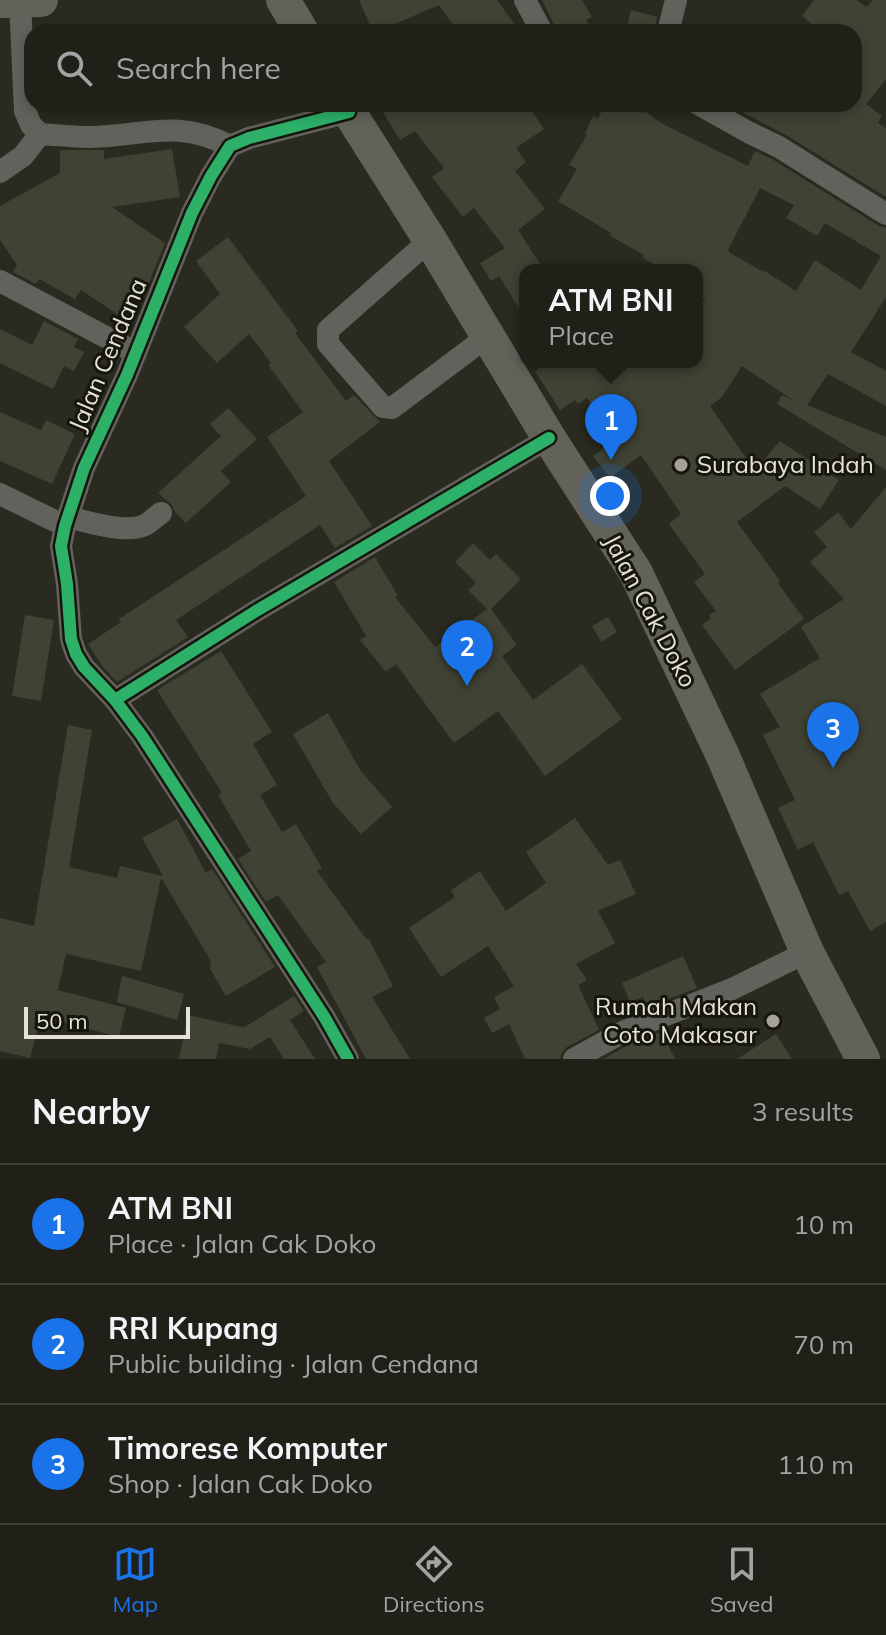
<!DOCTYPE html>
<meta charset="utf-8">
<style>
:root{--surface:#202018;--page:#2d2d25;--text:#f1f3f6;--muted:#a2a3a2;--line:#3d3e37;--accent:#1a73e8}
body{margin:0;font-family:Mulish,sans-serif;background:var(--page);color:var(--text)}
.scale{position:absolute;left:24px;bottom:20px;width:166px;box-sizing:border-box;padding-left:8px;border:4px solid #e5e3d8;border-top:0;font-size:22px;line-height:28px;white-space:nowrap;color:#e5e3d8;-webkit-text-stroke:6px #17160d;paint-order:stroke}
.you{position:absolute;left:610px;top:496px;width:28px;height:28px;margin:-20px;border:6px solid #fff;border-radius:50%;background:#1a73e8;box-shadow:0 0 0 12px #1a73e833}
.badge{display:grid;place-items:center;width:52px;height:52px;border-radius:50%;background:var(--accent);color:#fff;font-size:26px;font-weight:700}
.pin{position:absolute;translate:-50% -66px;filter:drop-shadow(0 2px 4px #0008)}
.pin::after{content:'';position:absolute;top:42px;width:28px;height:24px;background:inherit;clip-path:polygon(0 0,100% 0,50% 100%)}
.popup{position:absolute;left:519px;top:264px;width:184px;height:104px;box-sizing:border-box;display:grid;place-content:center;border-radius:16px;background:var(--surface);filter:drop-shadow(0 2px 6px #0005);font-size:26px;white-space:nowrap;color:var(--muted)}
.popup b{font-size:30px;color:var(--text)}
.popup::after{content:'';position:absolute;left:50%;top:100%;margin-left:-16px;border:16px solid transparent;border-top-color:var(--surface)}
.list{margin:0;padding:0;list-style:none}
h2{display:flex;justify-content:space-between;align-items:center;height:104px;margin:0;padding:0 32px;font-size:34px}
h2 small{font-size:26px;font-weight:400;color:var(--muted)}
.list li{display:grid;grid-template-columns:52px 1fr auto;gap:24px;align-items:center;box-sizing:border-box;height:120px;padding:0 32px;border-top:2px solid var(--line)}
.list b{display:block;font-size:30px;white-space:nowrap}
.list p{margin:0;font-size:26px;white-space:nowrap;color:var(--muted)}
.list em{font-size:26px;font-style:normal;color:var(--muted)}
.icon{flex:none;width:44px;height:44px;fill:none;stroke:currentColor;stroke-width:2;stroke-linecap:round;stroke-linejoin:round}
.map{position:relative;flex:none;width:886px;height:1059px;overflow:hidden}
.search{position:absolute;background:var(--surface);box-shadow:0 4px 12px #0003;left:24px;right:24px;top:24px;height:88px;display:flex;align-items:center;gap:20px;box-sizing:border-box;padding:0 28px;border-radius:24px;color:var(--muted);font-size:30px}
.sheet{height:464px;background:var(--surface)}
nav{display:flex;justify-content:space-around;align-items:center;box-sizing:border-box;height:112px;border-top:2px solid var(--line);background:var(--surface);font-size:22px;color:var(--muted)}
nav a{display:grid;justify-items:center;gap:4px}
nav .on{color:var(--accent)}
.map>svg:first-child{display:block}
</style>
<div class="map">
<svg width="886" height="1059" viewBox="0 0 886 1059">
<rect width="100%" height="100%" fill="#2b2a20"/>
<g fill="#404234" fill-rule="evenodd">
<polygon points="359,0 497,0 520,32 458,32 439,5 376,32 373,32"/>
<polygon points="542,0 582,0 592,17 586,20 594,32 558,32"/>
<polygon points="814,0 857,0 866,7 873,0 886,0 886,79 866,104 882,116 878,123 886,128 886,197 786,135 727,104 854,104 854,32 821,32 802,16"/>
<polygon points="631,10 657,17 654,32 626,32"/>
<polygon points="378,104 527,104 544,129 516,148 526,162 515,171 545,209 518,230 544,270 525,270 525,318 499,276 491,281 480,263 505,248 474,208 463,217 432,177 444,168 415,131 400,140"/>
<path d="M605,104H624L643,113L644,111L661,123L748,166L755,151L772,159L879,226L886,228V297L851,352L886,371V406L828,374L807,405L886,437V470L777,404L782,395L793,400L742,366L722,397L710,406L755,471L780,441L839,480L820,509L785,486L737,522L780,581L778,583L804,619L735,670L702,625L711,618L709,615L716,611L694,582L705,574L669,524L681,514L641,455L610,478L593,456L616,439L587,398L578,404L575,400L560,410L535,371L548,362H697V313L705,300L697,296V270H664L643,258L644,255L610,236L611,233L558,201L577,169L569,165L587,135L585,134L593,116L598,119ZM760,188L794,205L786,218L817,236L825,223L881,256L861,290L815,260L796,291L763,270L762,271L730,253L728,250Z"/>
<polygon points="172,149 180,197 112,207 165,243 148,285 142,281 120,316 81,290 75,299 39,279 36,284 13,272 17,265 0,240 0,206 60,173 60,150 104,150 104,159"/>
<polygon points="228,237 298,331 295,333 346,401 354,395 380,422 329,461 372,526 335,548 320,525 176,620 188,637 117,682 103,667 88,644 121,622 119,619 306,496 267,437 303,412 268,365 271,363 249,334 217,363 184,327 220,294 196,261"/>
<polygon points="44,321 78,339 74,347 84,352 74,371 64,366 53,389 0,363 0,329 32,345"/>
<polygon points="228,408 257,439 221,471 231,482 186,523 175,512 172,505 158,493 221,436 210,424"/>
<polygon points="0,412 41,430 46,420 75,434 52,484 0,461"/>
<polygon points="886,487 886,922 870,931 848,891 839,895 813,842 798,850 778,808 795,800 763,735 780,727 760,694 820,658 801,627 844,599 810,562 827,547 814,532 838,512 851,529"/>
<polygon points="473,543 490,560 496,554 521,579 491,609 517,645 502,656 533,700 582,664 622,719 545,776 498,711 454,743 396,664 386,672 360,640 366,636 334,582 375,557 398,596 395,597 435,647 487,609 468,590 476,583 455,562"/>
<polygon points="25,615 54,620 41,701 12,696"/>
<polygon points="608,617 617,632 601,642 592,626"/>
<polygon points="221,651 272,732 253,744 277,785 260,795 282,832 296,824 322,868 317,871 367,940 369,939 393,986 372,997 410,1059 366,1059 317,967 326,962 278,895 266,902 238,859 251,851 218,795 222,793 157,690"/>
<polygon points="328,713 360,770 392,807 361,834 333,803 293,734"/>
<polygon points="68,725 92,730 69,867 117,878 120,866 163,876 142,838 177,819 206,873 212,869 275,967 226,996 210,969 211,961 161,878 141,971 66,954 58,990 126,1008 119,1037 51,1019 49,1026 39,1023 30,1058 0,1051 0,918 34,926"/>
<polygon points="575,818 608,865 620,860 636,894 598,911 615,943 576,964 587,980 578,985 599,1030 567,1047 562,1052 560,1059 525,1059 509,1024 492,1033 484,1018 500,1009 494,997 514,986 488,946 441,977 409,928 455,897 451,890 480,871 506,911 546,883 526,852"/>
<polygon points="683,956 697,988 647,1007 643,997 630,1002 622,983"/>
<polygon points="122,976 184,994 177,1020 117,1002"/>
<polygon points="294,996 304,1011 290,1020 315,1059 284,1059 270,1037 250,1049 219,1043 216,1059 179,1059 188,1015 246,1028 245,1027"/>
<polygon points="661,1032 675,1059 603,1059 630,1044"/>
<polygon points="776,1034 792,1059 737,1059"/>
</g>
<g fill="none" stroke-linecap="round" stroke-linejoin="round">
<g stroke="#62615c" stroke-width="22">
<polyline points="525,0 542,32"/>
<path d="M20,1L25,111L31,125L40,134C56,135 73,137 90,137C145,136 176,118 230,146"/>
<polyline points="668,32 676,0"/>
<polyline points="698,104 750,133 779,147 886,214"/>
<polyline points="0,172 23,156 40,134"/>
<polyline points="430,240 328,330 328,344 383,407 392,408 488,336"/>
<polyline points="0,281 136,353"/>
<polyline points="0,494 65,526"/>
<path d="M68,517C88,522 126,534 145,525C151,522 156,516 161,513"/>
<polyline points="115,700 84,667 76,654 71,639 67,584 61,546 65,526 84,468 127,375 192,213 211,176 230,146 249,138 349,112"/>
<polyline points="348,1059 325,1018 142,736 115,700 256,611 549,438"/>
<polyline points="574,1059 625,1031 732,989 807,952"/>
</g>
<g stroke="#62615a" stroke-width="34">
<polyline points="283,0 302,32"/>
<polyline points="0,1 41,0"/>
<polyline points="344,104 430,240 549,438 636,573 722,754 807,952 863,1059"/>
</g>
<defs>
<g id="cycleway">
<polyline points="115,700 84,667 76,654 71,639 67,584 61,546 65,526 84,468 127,375 192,213 211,176 230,146 249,138 349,112"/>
<polyline points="348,1059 325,1018 142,736 115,700 256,611 549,438"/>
</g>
</defs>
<use href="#cycleway" stroke="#17160d" stroke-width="17"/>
<use href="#cycleway" stroke="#2db169" stroke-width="12"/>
</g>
<g fill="#a4a298" stroke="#17160d" stroke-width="3">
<circle cx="681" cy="465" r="8"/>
<circle cx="773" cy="1021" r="8"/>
</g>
<g text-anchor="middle" stroke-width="6" stroke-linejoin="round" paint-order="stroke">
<g font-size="24" fill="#e5e3d8" stroke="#17160d">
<text transform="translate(108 355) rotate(-67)" y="8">Jalan Cendana</text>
<text transform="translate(650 611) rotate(62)" y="8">Jalan Cak Doko</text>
</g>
<g font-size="24" fill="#e5e3d8" stroke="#17160d" text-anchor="start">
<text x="697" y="473">Surabaya Indah</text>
<text x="757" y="1015" text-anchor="end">Rumah Makan<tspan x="757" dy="28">Coto Makasar</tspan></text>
</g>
</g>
</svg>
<div class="scale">50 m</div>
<div class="you"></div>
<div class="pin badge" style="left:611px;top:460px">1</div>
<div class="popup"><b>ATM BNI</b>Place</div>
<div class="pin badge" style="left:467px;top:686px">2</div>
<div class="pin badge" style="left:833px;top:768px">3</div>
<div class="search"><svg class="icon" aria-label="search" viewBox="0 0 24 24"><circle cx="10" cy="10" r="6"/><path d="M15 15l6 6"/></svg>Search here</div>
</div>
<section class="sheet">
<h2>Nearby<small>3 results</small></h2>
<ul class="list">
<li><span class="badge">1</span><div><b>ATM BNI</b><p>Place · Jalan Cak Doko</p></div><em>10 m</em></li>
<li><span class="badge">2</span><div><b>RRI Kupang</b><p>Public building · Jalan Cendana</p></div><em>70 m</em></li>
<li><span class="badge">3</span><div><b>Timorese Komputer</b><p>Shop · Jalan Cak Doko</p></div><em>110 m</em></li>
</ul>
</section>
<nav>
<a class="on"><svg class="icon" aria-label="map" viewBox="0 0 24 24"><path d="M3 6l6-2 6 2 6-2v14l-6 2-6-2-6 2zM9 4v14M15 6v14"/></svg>Map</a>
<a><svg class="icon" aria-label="directions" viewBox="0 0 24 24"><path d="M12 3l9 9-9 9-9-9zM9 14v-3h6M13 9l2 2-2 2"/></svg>Directions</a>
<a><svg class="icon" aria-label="saved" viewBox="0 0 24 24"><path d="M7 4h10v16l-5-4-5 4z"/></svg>Saved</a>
</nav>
